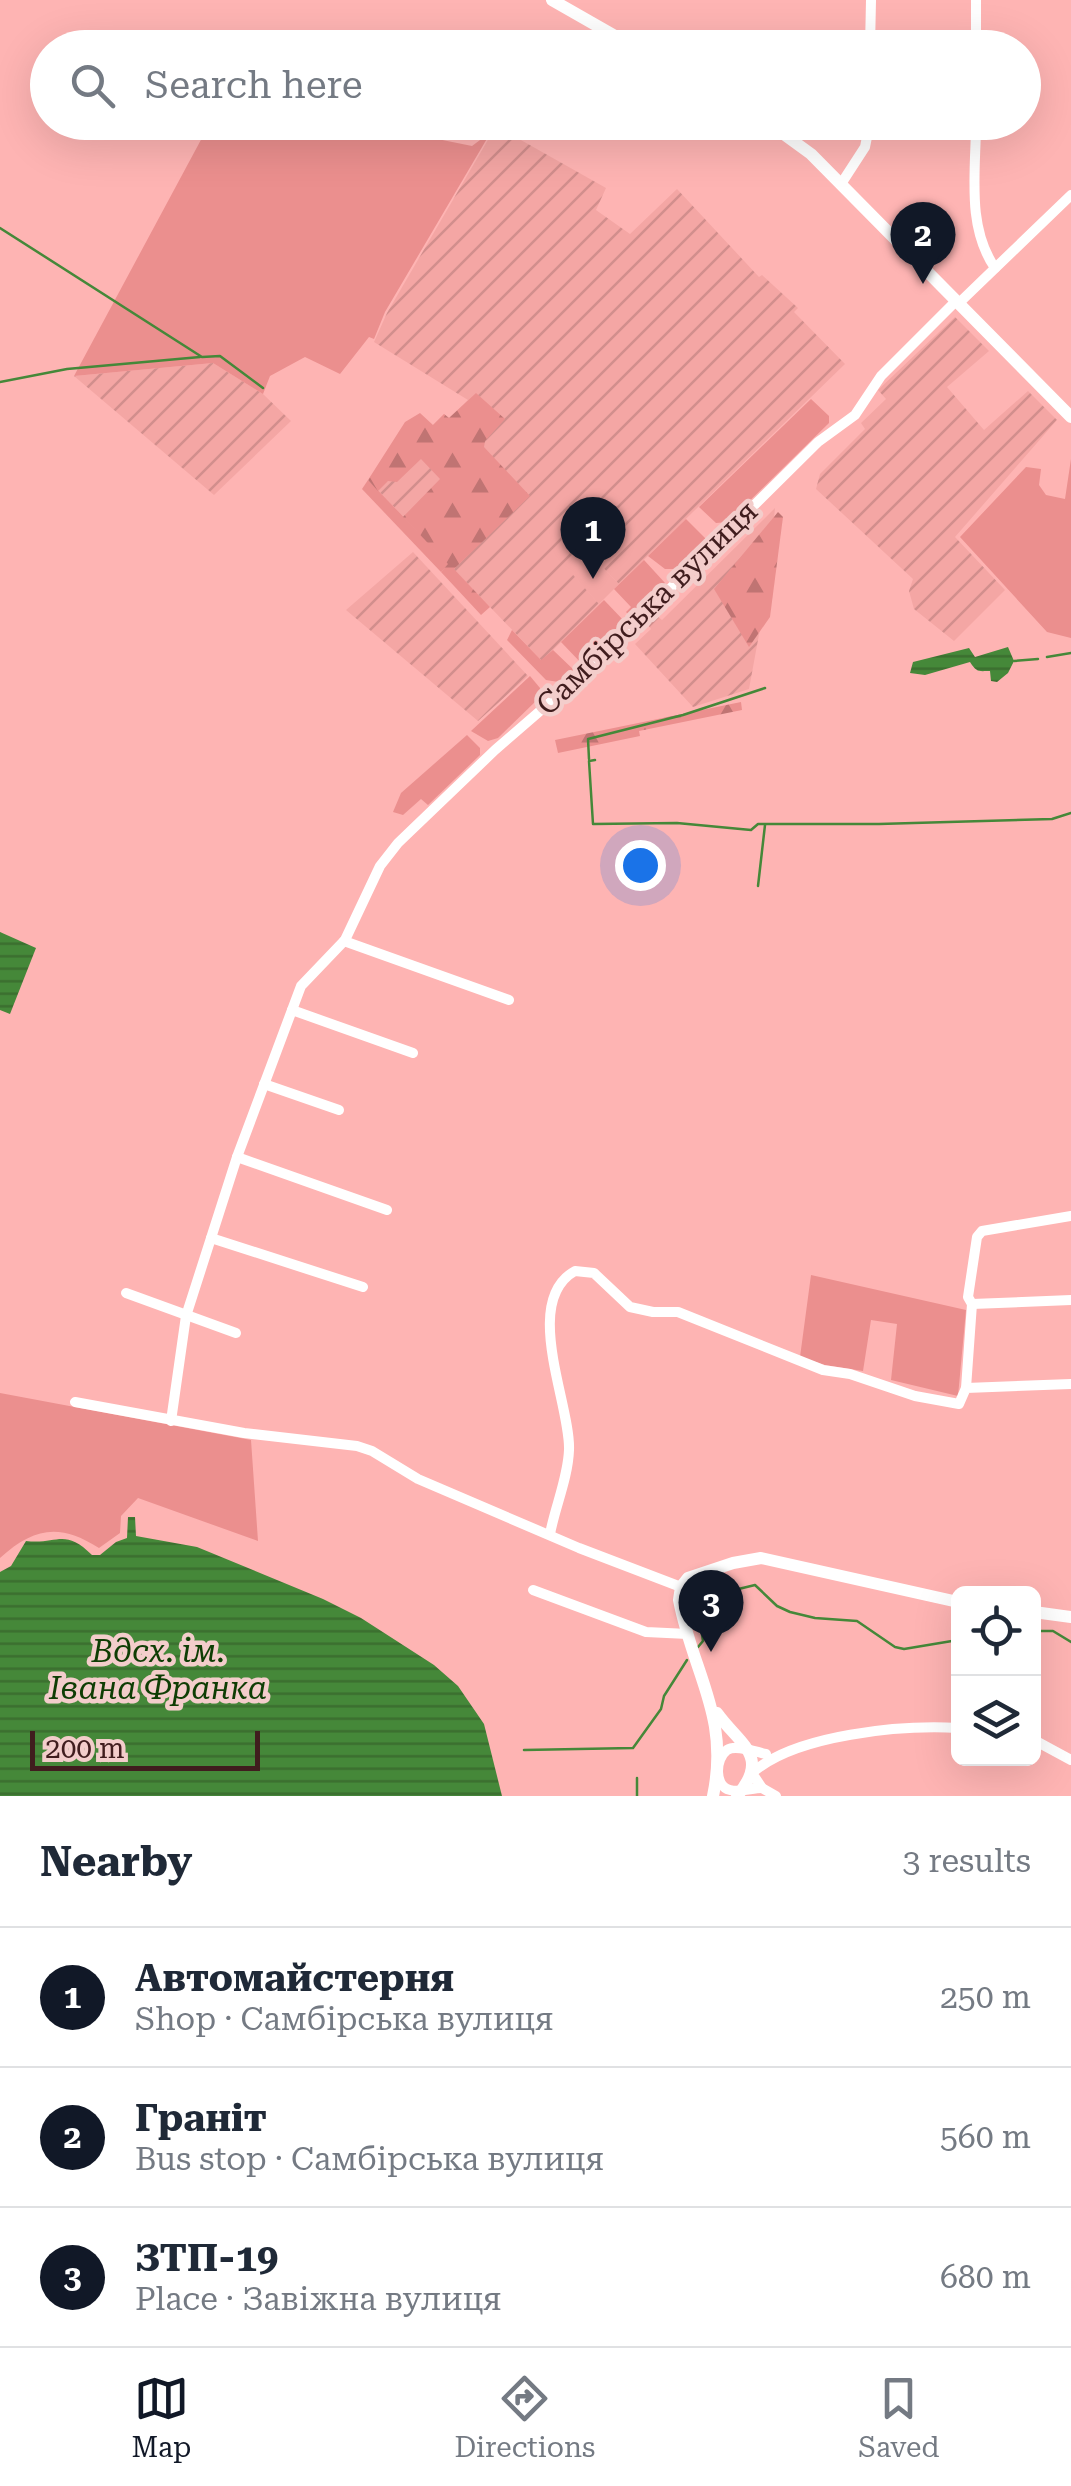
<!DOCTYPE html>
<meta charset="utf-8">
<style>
:root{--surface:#fff;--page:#f2f2f3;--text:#1f2937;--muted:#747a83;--line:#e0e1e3;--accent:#111827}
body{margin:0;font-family:"Roboto Serif",serif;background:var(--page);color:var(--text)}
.controls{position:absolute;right:30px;bottom:30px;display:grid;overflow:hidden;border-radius:15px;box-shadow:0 10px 40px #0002}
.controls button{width:90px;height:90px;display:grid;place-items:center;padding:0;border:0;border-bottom:2px solid var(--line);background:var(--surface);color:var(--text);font:50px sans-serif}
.scale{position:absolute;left:30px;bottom:25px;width:230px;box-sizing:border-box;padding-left:10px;border:5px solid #401d1e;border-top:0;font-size:28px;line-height:35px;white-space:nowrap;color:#401d1e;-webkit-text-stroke:8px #f3cdcb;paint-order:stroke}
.you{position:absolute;left:640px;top:865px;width:35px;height:35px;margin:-25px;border:8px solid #fff;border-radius:50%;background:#1a73e8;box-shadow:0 0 0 15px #1a73e833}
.badge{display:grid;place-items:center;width:65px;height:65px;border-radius:50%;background:var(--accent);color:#fff;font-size:32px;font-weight:700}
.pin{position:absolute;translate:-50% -82px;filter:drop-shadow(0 2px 5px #0008)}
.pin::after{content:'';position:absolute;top:52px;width:35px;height:30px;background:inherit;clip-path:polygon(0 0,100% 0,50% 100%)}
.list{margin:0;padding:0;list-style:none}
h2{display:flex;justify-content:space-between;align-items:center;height:130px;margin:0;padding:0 40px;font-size:42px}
h2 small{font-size:32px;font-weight:400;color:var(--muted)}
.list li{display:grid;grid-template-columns:65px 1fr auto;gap:30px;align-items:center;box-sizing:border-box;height:140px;padding:0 40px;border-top:2px solid var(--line)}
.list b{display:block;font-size:38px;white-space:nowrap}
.list p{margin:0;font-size:32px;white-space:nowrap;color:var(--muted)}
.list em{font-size:32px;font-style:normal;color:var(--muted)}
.icon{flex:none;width:55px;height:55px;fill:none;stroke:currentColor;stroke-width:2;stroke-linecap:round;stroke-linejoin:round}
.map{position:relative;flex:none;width:1071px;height:1796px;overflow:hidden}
.search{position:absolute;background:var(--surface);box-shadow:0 10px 40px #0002;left:30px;right:30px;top:30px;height:110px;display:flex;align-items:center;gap:25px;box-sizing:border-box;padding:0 35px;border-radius:55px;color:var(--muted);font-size:38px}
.sheet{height:550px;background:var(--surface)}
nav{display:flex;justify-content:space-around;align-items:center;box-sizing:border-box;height:140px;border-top:2px solid var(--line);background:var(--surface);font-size:28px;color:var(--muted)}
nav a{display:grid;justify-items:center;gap:5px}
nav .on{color:var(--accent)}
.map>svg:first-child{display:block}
</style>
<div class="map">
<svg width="1071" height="1796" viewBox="0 0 1071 1796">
<defs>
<pattern id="industrial-furrows" width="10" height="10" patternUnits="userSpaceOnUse" patternTransform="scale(2.5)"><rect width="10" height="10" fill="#f4a6a4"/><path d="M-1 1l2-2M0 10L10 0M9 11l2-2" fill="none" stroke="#d28e8d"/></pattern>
<pattern id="forest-firs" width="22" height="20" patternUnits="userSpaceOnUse" patternTransform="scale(2.5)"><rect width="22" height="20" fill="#eb8f8e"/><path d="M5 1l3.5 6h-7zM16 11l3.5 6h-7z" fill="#c07473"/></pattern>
<pattern id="water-rules" width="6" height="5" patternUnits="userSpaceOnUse" patternTransform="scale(2.5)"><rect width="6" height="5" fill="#458839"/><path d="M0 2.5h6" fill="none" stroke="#3b6f2f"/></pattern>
</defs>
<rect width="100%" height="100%" fill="#feb4b3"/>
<polygon fill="#f4a6a4" points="585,549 619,584 599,604 565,567"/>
<g fill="url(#industrial-furrows)">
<polygon points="496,126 606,188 596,210 630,234 677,189 759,277 762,275 798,308 794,312 845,364 619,584 585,549 566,567 599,604 542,661 372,484 444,414 449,418 468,400 374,342 387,313"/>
<polygon points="955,317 989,351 947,387 984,430 1028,391 1057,420 955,537 1005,590 954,641 914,609 909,591 913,579 816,489 820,474 865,429 861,423 886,399 878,390"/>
<polygon points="213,363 263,394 291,421 214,495 74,376"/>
<polygon points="775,508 767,591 749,689 693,707 635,644 651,629 648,625 657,616 662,620"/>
<polygon points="413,552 528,676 478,721 346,610"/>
</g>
<g fill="#eb8f8e">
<polygon points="254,122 329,129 393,130 472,146 488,134 492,124 495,125 385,312 374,339 369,337 340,374 305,357 270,376 263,394 213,363 74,376 210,123"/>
<polygon points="811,399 829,416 829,423 728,522 716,523 699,507"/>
<polygon points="1071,459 1071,638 1047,632 960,537 1026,467 1041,469 1039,485 1046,495 1065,499"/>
<polygon points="368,480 449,564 441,572 362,489"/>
<polygon points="686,519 706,539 711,539 680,569 665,569 648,556"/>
<polygon points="644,560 665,583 631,617 626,612 631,607 614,589"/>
<polygon points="604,600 626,623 583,665 561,642"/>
<polygon points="512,630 541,660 553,650 576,672 565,683 546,680 507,640"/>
<polygon points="530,676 540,688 539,698 498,738 488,741 471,731"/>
<polygon points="467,735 480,748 480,755 428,805 421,799 403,815 393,812 401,793"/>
<polygon points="811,1275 966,1310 958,1396 891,1380 897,1324 871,1320 863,1371 825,1365 800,1357"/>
<path d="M0,1393L251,1440L258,1541L138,1498L121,1516L120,1533L99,1548C60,1523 34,1527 0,1558Z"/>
</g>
<g fill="url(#forest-firs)">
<polygon points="476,393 505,419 485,441 484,447 530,496 454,569 490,607 481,615 441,572 448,564 403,517 440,479 421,459 397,482 388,481 378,491 368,480 405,422 420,413 433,425 444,414 449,418"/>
<polygon points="778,512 783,517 770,617 749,647 714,589"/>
<polygon points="741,702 742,710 639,731 640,736 558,753 555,740"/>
</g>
<g fill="url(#water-rules)">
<path d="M1008,647L1014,661L1008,673L997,682L991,681L990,671C979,671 977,673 970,662L925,675L910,673L913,662L969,648L975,657Z"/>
<polygon points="0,932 36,948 10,1014 0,1010"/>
<path d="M128,1517H135L136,1536L197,1547L323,1599L361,1618L434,1665L458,1686L484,1724L502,1796H0V1572L11,1566L26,1541C57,1545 64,1527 92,1555H100L116,1542L127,1538Z"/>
</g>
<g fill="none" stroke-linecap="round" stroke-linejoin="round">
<g stroke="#458839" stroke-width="2.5">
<polyline points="0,228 202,357 220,356 263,388"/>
<polyline points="0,382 67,369 200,357"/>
<polyline points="1047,657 1071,653"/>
<polyline points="1014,661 1038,659"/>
<polyline points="589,759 588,739 683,715 765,688"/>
<polyline points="595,760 589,761 593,824 677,823 751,830 758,824 879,824 1052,819 1071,813"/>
<polyline points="758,886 765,825"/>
<polyline points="1034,1631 1053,1631 1071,1642"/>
<polyline points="698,1647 703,1641 699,1614 722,1593 755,1585 777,1606 790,1612 815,1618 857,1621 895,1647 904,1649 958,1640"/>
<polyline points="524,1750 633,1748 661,1709 664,1696 687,1660"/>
<polyline points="637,1778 637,1796"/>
</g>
<g stroke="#fff" stroke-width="10">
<polyline points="870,48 871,0"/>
<polyline points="976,48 976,0"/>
<path d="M976,122C976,171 966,226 995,268"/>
<polyline points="841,184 865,147 870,122"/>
<polyline points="959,303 1071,195"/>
<polyline points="344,941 509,1000"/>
<polyline points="292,1010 413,1053"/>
<polyline points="264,1084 339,1110"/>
<polyline points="237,1157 387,1210"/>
<polyline points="211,1238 363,1287"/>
<polyline points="126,1293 236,1333"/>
<polyline points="972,1304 1071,1300"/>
<polyline points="966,1388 972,1304 968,1297 977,1237 982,1231 1071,1216"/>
<polyline points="75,1402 244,1433 357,1446 372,1451 418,1479 579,1548 681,1587"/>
<polyline points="171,1421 186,1316 237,1157 301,986 345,940 380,866 398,843 495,750 592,666 818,442 855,415 881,376 956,301"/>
<path d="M550,1534C555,1507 568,1478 569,1450C571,1405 521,1301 575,1271L594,1273L630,1307L653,1312H678L823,1370L850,1374L915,1396L959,1404L966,1388L1071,1384"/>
<polyline points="533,1590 646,1632 688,1634"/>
<polyline points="1034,1740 1071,1760"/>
<path d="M762,1788C752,1788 740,1793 730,1790C714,1786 715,1759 727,1750C736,1744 756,1752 766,1754"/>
<path d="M776,1796L762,1788L752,1773C796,1734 902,1725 958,1728"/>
</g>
<g stroke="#fff" stroke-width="12">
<polyline points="552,0 636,48"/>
<polyline points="767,122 811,154 1071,417"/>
<polyline points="1034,1612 1071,1617"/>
<path d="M717,1713C740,1745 771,1756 737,1796"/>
<path d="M713,1796C730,1716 693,1674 679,1600L681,1587L688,1578L733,1563L761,1558L958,1602"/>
</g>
</g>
<g text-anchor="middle" stroke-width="9" stroke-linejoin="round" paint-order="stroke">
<g font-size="30" fill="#401d1e" stroke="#f3cdcb">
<text transform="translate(647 608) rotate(-44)" y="10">Самбірська вулиця</text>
</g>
<g font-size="32" font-style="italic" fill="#0e3d04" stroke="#f3cdcb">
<text x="158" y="1662">Вдсх. ім.<tspan x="158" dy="37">Івана Франка</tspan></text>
</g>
</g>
</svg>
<div class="controls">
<button><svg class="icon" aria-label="locate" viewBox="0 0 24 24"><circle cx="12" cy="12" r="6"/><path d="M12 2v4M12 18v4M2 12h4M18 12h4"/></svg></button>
<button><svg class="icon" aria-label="layers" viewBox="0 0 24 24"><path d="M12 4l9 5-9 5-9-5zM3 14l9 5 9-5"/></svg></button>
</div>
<div class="scale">200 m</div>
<div class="you"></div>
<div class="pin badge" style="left:593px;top:579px">1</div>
<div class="pin badge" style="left:923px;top:284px">2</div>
<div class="pin badge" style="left:711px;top:1652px">3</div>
<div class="search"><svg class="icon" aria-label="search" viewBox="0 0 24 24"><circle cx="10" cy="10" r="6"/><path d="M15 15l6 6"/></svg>Search here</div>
</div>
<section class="sheet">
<h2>Nearby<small>3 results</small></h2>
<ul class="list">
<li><span class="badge">1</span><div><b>Автомайстерня</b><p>Shop · Самбірська вулиця</p></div><em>250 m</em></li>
<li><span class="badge">2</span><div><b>Граніт</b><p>Bus stop · Самбірська вулиця</p></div><em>560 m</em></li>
<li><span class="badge">3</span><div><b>ЗТП-19</b><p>Place · Завіжна вулиця</p></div><em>680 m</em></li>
</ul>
</section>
<nav>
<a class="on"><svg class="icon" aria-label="map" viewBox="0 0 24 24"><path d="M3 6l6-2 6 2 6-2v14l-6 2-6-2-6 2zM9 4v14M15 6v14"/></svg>Map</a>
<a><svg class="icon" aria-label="directions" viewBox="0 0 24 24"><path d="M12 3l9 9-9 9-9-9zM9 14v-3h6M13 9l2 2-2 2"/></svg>Directions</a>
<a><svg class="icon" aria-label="saved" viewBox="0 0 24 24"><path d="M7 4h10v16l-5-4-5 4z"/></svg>Saved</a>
</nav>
